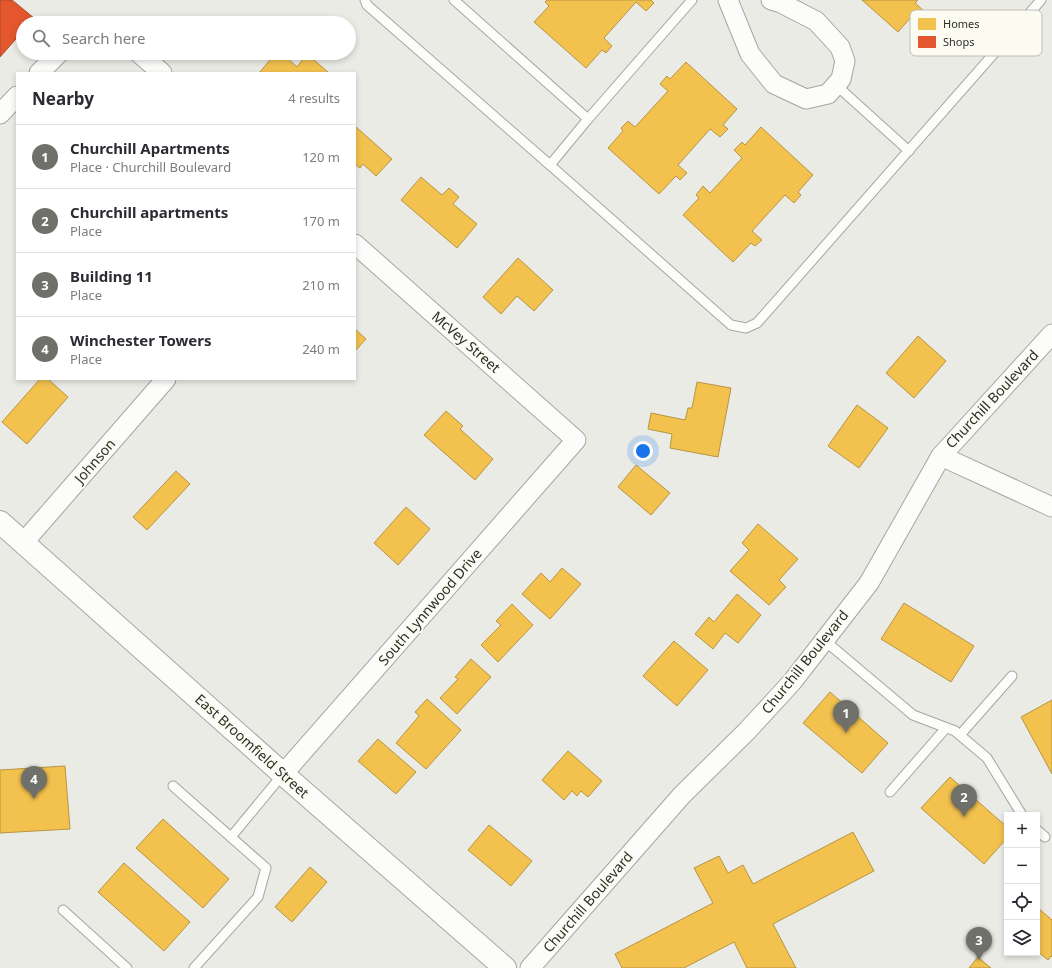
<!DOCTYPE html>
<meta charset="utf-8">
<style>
:root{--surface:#fff;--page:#f7f7f7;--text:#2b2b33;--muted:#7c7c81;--line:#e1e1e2;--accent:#70706b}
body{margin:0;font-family:"Noto Sans",sans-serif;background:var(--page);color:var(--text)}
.controls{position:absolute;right:12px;bottom:12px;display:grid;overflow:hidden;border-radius:0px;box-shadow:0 2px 6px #0003}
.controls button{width:36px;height:36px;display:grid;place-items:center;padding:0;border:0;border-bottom:1px solid var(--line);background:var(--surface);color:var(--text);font:20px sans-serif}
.you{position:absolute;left:643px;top:451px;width:14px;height:14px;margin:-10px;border:3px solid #fff;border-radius:50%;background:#1a73e8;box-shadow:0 0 0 6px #1a73e833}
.badge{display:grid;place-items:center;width:26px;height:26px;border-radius:50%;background:var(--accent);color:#fff;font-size:13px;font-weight:700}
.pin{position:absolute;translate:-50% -33px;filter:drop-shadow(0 1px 2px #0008)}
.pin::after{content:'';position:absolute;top:21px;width:14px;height:12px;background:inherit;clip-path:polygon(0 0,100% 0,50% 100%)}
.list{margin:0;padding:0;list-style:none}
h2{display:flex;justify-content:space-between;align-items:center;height:52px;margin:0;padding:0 16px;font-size:17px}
h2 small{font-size:13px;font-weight:400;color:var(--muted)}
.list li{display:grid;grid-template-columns:26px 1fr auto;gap:12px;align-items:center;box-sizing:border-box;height:64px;padding:0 16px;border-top:1px solid var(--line)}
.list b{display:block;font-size:15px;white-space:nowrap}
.list p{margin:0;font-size:13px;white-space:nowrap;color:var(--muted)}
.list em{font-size:13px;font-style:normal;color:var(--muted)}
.icon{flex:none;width:22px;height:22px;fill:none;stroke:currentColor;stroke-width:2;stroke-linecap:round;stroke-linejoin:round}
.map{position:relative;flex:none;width:1052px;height:968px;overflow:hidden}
.search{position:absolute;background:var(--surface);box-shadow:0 2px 6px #0003;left:16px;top:16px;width:340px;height:44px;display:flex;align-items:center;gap:10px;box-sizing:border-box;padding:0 14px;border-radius:22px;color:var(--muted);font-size:15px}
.panel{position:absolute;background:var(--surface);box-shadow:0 2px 6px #0003;left:16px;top:72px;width:340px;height:308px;border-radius:0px}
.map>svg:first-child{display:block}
</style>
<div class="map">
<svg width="1052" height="968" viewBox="0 0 1052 968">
<rect width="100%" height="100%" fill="#ebebe6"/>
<g fill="#f2c14e" stroke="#b79543">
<polygon points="547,0 651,0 654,3 646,11 636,2 604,38 612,46 606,53 602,50 586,68 534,22 549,6 545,2"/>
<polygon points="862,0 918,0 915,3 924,11 917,20 912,16 898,32"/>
<polygon points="276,53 282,53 297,67 307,54 329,73 259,73"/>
<polygon points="686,62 737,109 723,125 728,129 720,137 710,129 678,165 687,173 680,180 676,176 659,194 608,148 623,131 621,128 628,121 635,127 668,91 660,84 667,76 670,79"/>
<polygon points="355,126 392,159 376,176 363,164 360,168 355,164"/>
<polygon points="761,127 813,175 798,192 801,195 794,203 785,195 752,231 762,240 755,246 751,243 733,262 683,215 699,198 696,195 703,186 710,193 742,158 734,150 742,142 745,145"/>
<polygon points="421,177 442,195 449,188 459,197 453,204 477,224 457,248 401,200"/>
<polygon points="518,258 553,290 534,311 517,296 501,314 483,297"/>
<polygon points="355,329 366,339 355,351"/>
<polygon points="918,336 946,361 914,398 886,373"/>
<polygon points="40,379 48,379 68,397 27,444 2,422"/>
<polygon points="697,382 731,388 718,457 670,448 672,434 648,429 651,413 685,420 688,408 692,408"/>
<polygon points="857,405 888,428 859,468 828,446"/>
<polygon points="446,411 463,426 460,429 493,459 475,480 424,435"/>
<polygon points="636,465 670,493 651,515 618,487"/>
<polygon points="176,471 190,484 147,530 133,517"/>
<polygon points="406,507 430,529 398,565 374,543"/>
<polygon points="758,524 798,559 779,580 786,587 769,605 730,571 749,550 742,543"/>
<polygon points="562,568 581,584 550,619 522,594 541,573 550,582"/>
<polygon points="737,594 761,615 738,643 725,633 713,649 695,634 709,617 714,622"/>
<polygon points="904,603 974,646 951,682 881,639"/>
<polygon points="512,604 533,625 498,662 481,645 501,625 496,621"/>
<polygon points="674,641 708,670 677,706 643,676"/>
<polygon points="471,659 491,677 457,714 440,698 458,679 455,677"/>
<polygon points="830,692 888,743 862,773 803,723"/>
<polygon points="427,699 461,730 426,769 396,743 419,716 415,712"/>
<polygon points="1052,700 1052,774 1021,717"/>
<polygon points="378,739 416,772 396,794 358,761"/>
<polygon points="568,751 602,781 588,797 581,791 577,796 572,791 564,800 542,780"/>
<polygon points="65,766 70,829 0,833 0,770"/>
<polygon points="950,777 1007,827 1007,838 984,864 921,808"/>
<polygon points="163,819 229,879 203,908 136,848"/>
<polygon points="489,825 532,861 511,886 468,850"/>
<polygon points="853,832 874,871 773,924 796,968 747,968 734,942 684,968 622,968 615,954 713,903 694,868 719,856 728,873 743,865 753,884"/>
<polygon points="124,863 190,922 164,951 98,892"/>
<polygon points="310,867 327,882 292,922 275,907"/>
<polygon points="1037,907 1052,920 1052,957 1051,956 1048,960 1037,951"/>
<polygon points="978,957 986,964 991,968 969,968"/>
</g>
<polygon fill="#e4572e" stroke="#ad4a2c" points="0,0 12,0 34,18 30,23 23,23 23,31 0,57"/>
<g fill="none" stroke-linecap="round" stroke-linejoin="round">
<defs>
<g id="lane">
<polyline points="365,0 367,5 550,165 588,119"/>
<polyline points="454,0 588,119 692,0"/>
<polyline points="836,85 909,151"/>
<polyline points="550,165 731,325 746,328 757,323 1041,0"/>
<polyline points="824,640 913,715 955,731 987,758 1022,815"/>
<polyline points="960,735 1012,676"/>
<polyline points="173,786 266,868 258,897 194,968"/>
<polyline points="890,792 946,728"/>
<polyline points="1037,830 1045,837"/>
<polyline points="231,837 283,774"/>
<polyline points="63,910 127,968"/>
</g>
<g id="street">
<polyline points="728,0 750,54 774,84 806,99 828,94 841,79 845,61 840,47 816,21 781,3 771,0"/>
<polyline points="139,53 162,73"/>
<polyline points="39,73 59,53"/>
<polyline points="0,114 17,96"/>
<polyline points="941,456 1052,507"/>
<polyline points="23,543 166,379"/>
<polyline points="283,774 576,440 355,244"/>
<polyline points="530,968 682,795 747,731 792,682 869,583 941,456 1052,334"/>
</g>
<polyline id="secondary" points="0,522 283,774 505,968"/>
</defs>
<use href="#lane" stroke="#a5a5a1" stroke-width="11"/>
<use href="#street" stroke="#a5a5a1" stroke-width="21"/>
<use href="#secondary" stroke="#a5a5a1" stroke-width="24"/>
<use href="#lane" stroke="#fcfcfb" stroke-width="9"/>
<use href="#street" stroke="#fcfcfb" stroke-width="19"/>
<use href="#secondary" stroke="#fcfcfb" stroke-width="22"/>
</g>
<g text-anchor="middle" stroke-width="4" stroke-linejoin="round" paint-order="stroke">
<g font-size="14" fill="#2d2d29" stroke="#fcfbf1">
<text transform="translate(466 342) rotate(41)" y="5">McVey Street</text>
<text transform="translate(992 399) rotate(-47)" y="5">Churchill Boulevard</text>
<text transform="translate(95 461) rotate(-49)" y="5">Johnson</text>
<text transform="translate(430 607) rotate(-49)" y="5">South Lynnwood Drive</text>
<text transform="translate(805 662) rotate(-51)" y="5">Churchill Boulevard</text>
<text transform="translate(252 746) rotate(42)" y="5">East Broomfield Street</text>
<text transform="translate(588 902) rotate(-49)" y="5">Churchill Boulevard</text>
</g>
</g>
<rect x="910" y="10" width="132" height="46" rx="6" fill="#fcfbf1" stroke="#bebdb5" stroke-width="1"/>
<rect x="918" y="18" width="18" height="12" fill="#f2c14e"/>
<rect x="918" y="36" width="18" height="12" fill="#e4572e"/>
<g font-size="11" fill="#2d2d29">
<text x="943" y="28">Homes</text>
<text x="943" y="46">Shops</text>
</g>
</svg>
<div class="controls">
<button>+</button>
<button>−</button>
<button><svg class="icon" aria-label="locate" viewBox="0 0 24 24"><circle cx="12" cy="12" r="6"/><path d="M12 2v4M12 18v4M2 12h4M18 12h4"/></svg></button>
<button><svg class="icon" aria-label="layers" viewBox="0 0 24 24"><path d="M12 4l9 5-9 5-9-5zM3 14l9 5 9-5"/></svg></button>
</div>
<div class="you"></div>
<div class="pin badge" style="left:846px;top:733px">1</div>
<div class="pin badge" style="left:964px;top:817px">2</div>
<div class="pin badge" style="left:979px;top:960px">3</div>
<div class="pin badge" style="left:34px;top:799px">4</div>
<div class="search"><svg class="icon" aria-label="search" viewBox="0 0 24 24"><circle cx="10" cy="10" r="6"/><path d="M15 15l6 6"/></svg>Search here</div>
<section class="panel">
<h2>Nearby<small>4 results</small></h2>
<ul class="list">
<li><span class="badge">1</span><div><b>Churchill Apartments</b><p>Place · Churchill Boulevard</p></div><em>120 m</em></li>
<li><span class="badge">2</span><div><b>Churchill apartments</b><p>Place</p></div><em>170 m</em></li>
<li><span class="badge">3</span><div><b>Building 11</b><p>Place</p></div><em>210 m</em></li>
<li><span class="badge">4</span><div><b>Winchester Towers</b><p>Place</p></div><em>240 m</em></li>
</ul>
</section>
</div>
